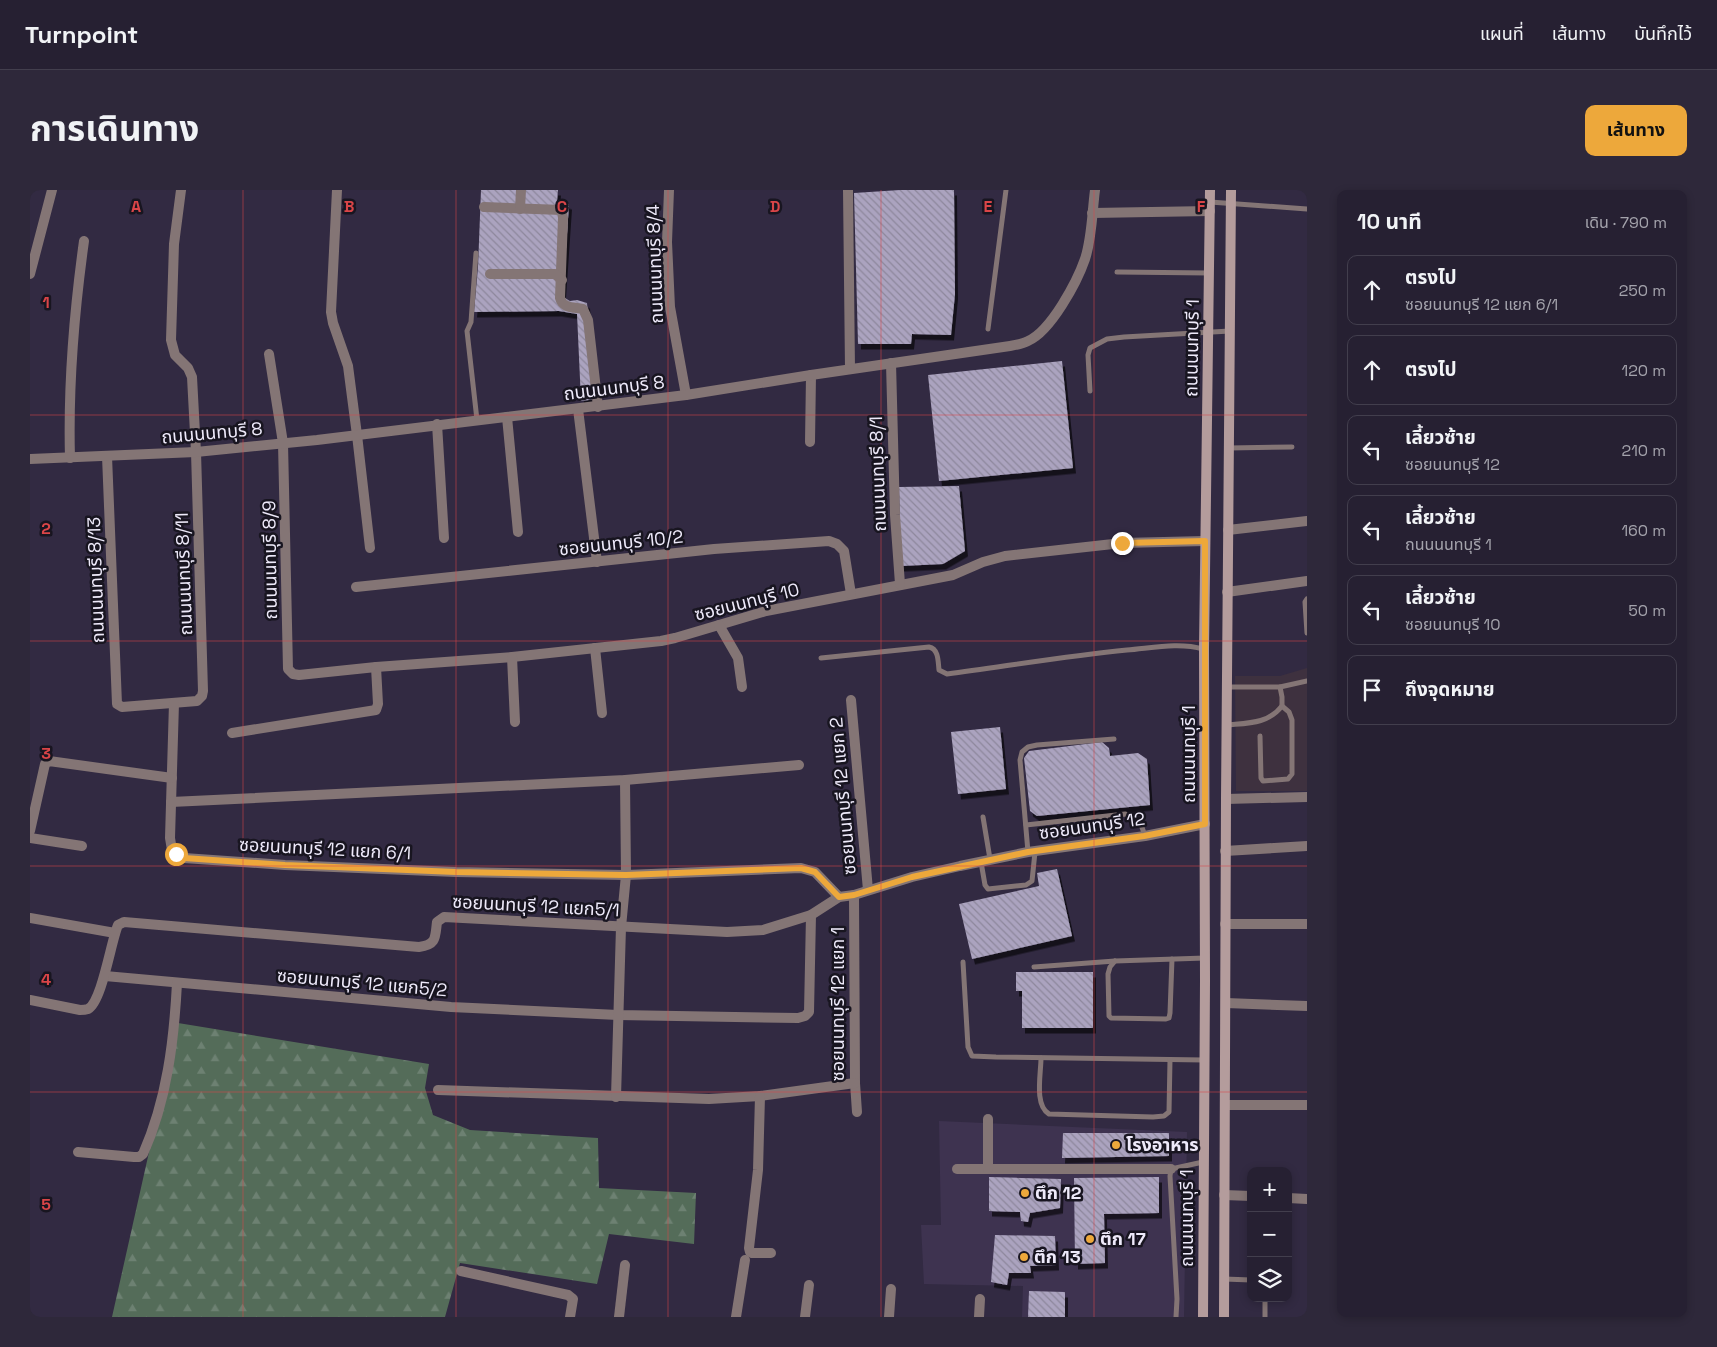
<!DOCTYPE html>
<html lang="th">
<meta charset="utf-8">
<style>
:root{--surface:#262032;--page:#2e283a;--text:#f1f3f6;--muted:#a4a3ac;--line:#423e4d;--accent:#eda83b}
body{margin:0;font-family:"Space Grotesk","Noto Sans Thai",sans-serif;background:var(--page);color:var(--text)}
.controls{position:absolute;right:15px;bottom:15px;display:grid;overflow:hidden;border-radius:10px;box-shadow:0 2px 8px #0003}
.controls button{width:45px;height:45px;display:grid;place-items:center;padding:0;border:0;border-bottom:1px solid var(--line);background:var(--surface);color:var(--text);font:25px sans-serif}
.stop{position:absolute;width:15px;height:15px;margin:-11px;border:4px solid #eda83b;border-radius:50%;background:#fff}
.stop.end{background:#eda83b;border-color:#fff;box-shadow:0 1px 5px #0008}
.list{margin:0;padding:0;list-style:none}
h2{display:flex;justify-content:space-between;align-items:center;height:65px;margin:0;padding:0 20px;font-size:21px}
h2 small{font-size:16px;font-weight:400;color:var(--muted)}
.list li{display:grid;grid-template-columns:32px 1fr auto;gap:15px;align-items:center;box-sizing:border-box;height:70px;margin:0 10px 10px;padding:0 10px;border:1px solid var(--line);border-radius:10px}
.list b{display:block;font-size:19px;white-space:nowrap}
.list p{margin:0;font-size:16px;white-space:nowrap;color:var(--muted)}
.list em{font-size:16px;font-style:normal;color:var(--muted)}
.icon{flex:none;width:28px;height:28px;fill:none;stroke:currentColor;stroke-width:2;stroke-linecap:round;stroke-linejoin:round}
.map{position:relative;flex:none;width:1277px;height:1127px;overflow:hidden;border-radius:10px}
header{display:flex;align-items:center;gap:30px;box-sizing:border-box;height:70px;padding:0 25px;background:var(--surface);border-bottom:1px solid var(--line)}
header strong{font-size:24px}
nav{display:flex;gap:28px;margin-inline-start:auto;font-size:18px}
.intro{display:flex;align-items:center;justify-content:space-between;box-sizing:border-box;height:120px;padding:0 30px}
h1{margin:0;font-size:35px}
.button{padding:12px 22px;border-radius:10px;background:var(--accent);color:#111;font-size:18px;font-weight:700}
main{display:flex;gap:30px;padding:0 30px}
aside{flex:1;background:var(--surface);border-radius:10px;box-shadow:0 2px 8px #0003}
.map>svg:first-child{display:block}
</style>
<header>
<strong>Turnpoint</strong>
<nav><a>แผนที่</a><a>เส้นทาง</a><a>บันทึกไว้</a></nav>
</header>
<div class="intro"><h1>การเดินทาง</h1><a class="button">เส้นทาง</a></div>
<main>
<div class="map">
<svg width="1277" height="1127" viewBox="0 0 1277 1127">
<defs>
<pattern id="forest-firs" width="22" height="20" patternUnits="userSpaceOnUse" patternTransform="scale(1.25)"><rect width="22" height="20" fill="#546c59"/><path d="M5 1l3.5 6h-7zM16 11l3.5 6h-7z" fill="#6d8172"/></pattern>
<pattern id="building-back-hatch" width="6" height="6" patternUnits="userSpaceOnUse" patternTransform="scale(1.25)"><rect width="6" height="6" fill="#aba3bf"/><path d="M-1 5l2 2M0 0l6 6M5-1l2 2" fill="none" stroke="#8d879c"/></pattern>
<filter id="shadow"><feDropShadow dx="3" dy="5.5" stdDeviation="0" flood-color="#0009"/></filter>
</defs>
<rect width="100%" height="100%" fill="#322a42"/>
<polygon fill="#3e3350" points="909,931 1157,942 1154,1127 992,1127 993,1096 894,1094 891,1035 911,1035"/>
<polygon fill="#3e313f" points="1277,478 1277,601 1206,601 1205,486 1250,486"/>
<polygon fill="url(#forest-firs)" points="148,833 399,874 395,898 403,925 440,940 568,948 569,998 666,1003 664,1054 579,1044 567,1094 430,1073 415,1127 82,1127"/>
<g fill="url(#building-back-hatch)" filter="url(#shadow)">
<polygon points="451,0 528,0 527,11 539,14 533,103 535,108 540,111 547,110 557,113 566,209 551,211 547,124 529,121 444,122 448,77"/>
<polygon points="870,0 924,0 925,104 921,145 882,144 881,154 828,154 824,3"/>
<polygon points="1032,171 1043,278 909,291 898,185"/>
<polygon points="929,296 935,361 913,374 871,376 869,297"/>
<polygon points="970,537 976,599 928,604 921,542"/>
<polygon points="1072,552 1079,558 1080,566 1108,563 1117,569 1120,615 1007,626 1000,621 994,568 999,561"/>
<polygon points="1027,679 1042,746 942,769 929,714 1009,696 1007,683"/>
<polygon points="986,782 1063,782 1063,838 992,838 992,801 986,801"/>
<polygon points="1033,943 1139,943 1139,966 1032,968"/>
<polygon points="959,987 1031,989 1030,1018 1000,1023 998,1032 991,1031 990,1022 959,1021"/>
<polygon points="1129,987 1129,1023 1074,1024 1075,1073 1045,1074 1044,988"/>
<polygon points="965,1045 1025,1046 1026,1075 1000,1076 1001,1083 979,1083 977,1095 961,1092"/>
<polygon points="999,1101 1035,1102 1035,1127 998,1127"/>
</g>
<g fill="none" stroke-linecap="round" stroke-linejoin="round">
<g stroke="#847575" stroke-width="5">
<polyline points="1180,12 1277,19"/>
<polyline points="446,63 441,132 437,141 447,230"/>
<polyline points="1087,82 1179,83"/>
<polyline points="958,139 976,0"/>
<polyline points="1060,201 1058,165 1060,158 1077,149 1094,147 1200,141"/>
<polyline points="1199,258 1262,257"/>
<polyline points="1277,409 1275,412 1277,443"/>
<path d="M791,468L899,457C909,459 908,472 909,480L917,484C977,476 1037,466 1097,460C1122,458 1149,452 1173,459"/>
<polyline points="1197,497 1250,497 1277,491"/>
<path d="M1197,535C1218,533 1238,534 1252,516V507L1250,497"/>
<polyline points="1230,546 1231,588 1233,591 1258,589 1262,584 1262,530 1259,522 1252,516"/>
<polyline points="953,627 960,669"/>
<path d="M996,635L1095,624C1111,628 1110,632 1115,646"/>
<polyline points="998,662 990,570 992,562 998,557 1007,555 1084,549"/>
<polyline points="951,672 955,695 958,699 996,695 1002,691 1005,662"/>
<polyline points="1085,771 1080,777 1078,784 1079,826 1081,828 1136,829 1139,828 1140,823 1142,769"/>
<polyline points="933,772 938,857 942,866 966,867 1174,870"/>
<polyline points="1004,777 1085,771 1175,768"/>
<path d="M1011,868C1011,884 1004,915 1019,924L1123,927L1134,926L1139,922L1140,870"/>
<polyline points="1194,1089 1221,1090"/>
<polyline points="1235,1108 1235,1127"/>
<polyline points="1146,1127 1147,1109 1140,986 1141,979 1173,972"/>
</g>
<g stroke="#847575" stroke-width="10">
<polyline points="307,0 301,122 303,133 318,176 327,245 340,358"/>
<polyline points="639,0 637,52 640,117 656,205"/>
<polyline points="818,0 820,179"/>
<path d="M454,17L532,20L533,28L530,108C533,119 544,117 553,119L558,130L568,217"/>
<polyline points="490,19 491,0"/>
<polyline points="1062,23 1180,21"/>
<polyline points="0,84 22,0"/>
<polyline points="460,84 525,84 532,90"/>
<polyline points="239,164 253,253 258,479 263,484 269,485 346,477 482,467 631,451 645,448 736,421 923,385 953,372 975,366 1092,353 1175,351"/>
<polyline points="861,173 865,325 870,394"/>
<polyline points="548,219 567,372"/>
<polyline points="477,227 488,342"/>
<polyline points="407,234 414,348"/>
<polyline points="780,252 781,185"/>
<polyline points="77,266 87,514 92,517 167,511 172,506 173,501 166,262 162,187 158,178 145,165 141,150 144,54 151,0"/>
<path d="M40,268C38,196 44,123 54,51"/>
<path d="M0,269L166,262L287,250L656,205L781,185L980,156C986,155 993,154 998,151C1021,141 1047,92 1055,69C1062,48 1062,23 1065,0"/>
<polyline points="1198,340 1277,331"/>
<polyline points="326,397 684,359 799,351 807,354 814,361 821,404"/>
<polyline points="1197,402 1277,391"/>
<polyline points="689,435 708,468 712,497"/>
<polyline points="565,458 572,523"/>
<polyline points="482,467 485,532"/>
<polyline points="821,510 838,700"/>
<polyline points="144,513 140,648 142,660 154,668 255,675 426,682 596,685 771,678 785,682 809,707"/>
<polyline points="202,543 346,520 348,514 346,477"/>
<polyline points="1196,609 1277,607"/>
<polyline points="141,612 595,590 769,575"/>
<polyline points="0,641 15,574 19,571 142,588"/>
<polyline points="0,648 52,656"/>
<polyline points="1195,661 1277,656"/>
<polyline points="824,705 825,893 827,922"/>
<polyline points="0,728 85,743"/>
<polyline points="1195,734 1277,734"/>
<polyline points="75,786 421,817 588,825 768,828 775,826 779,822 781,725"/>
<path d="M0,810L50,820C53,820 55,820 58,819C72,812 81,751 88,735L94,732L389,757C407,755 405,747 407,732L414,727L697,742L733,740L781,725L809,707L824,705L882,687L930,676L998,662L1115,646L1175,634"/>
<polyline points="1196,813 1277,816"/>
<polyline points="408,900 679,909 730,906 825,893"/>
<polyline points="730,906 728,980 719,1058 720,1062 722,1063 741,1063"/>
<polyline points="586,907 591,737 596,685 595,590"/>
<polyline points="1195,915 1277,915"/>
<path d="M48,962L104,967H109L113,964C137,910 144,851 147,793"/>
<polyline points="927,979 1141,979"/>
<polyline points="958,979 958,929"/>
<polyline points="1194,1005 1221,1006"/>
<polyline points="1258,1008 1277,1009"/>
<polyline points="431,1081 538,1105 543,1109 540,1127"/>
<polyline points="589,1127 595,1075"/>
<polyline points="706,1127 715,1070"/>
<polyline points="775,1127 779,1095"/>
<polyline points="859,1127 861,1099"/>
<polyline points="949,1127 950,1109"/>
</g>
<g stroke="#b49c9c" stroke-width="10">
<polyline points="1173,1127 1175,791 1174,459 1180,0"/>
<polyline points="1194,1127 1196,609 1201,0"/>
</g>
</g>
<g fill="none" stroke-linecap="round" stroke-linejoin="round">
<polyline stroke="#eda83b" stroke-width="6" points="146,664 154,668 255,675 426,682 596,685 771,678 785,682 809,707 824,705 882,687 998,662 1114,646 1175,634 1175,351 1092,353"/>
</g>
<path fill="none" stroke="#da4548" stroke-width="1" stroke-opacity="0.55" d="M213,0V1127M426,0V1127M638,0V1127M851,0V1127M1064,0V1127M0,225H1277M0,451H1277M0,676H1277M0,902H1277"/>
<g fill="#eda83b" stroke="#181520" stroke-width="2">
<circle cx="1086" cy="955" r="5"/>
<circle cx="995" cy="1003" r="5"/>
<circle cx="1060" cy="1049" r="5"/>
<circle cx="994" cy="1067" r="5"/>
</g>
<g text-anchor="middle" stroke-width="5" stroke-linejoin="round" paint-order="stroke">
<g font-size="18" fill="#eeeafa" stroke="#181520">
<text transform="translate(625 74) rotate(-92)" y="6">ถนนนนทบุรี 8/4</text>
<text transform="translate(1162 158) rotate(-89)" y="6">ถนนนนทบุรี 1</text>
<text transform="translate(584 198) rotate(-7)" y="6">ถนนนนทบุรี 8</text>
<text transform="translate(182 243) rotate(-5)" y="6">ถนนนนทบุรี 8</text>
<text transform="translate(848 284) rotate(-92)" y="6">ถนนนนทบุรี 8/1</text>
<text transform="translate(591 353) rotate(-6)" y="6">ซอยนนทบุรี 10/2</text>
<text transform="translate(240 370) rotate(-91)" y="6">ถนนนนทบุรี 8/9</text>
<text transform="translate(154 384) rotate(-92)" y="6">ถนนนนทบุรี 8/11</text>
<text transform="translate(66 390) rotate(-92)" y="6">ถนนนนทบุรี 8/13</text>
<text transform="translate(717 412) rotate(-14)" y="6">ซอยนนทบุรี 10</text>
<text transform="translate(1159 564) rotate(-90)" y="6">ถนนนนทบุรี 1</text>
<text transform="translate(813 606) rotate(-95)" y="6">ซอยนนทบุรี 12 แยก 2</text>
<text transform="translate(1062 636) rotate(-8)" y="6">ซอยนนทบุรี 12</text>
<text transform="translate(295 659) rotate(3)" y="6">ซอยนนทบุรี 12 แยก 6/1</text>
<text transform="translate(506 716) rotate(3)" y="6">ซอยนนทบุรี 12 แยก5/1</text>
<text transform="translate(332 793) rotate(5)" y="6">ซอยนนทบุรี 12 แยก5/2</text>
<text transform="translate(808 814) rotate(-90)" y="6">ซอยนนทบุรี 12 แยก 1</text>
<text transform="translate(1157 1028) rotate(-90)" y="6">ถนนนนทบุรี 1</text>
</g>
<g font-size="18" font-weight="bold" fill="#eeeafa" stroke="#181520" text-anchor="start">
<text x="1096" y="961">โรงอาหาร</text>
<text x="1005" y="1009">ตึก 12</text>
<text x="1070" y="1055">ตึก 17</text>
<text x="1004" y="1073">ตึก 13</text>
</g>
</g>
<g font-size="16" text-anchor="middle" font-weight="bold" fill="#da4548" stroke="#181520" stroke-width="5" stroke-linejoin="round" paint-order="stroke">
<text x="106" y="22">A</text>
<text x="319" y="22">B</text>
<text x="532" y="22">C</text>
<text x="745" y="22">D</text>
<text x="958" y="22">E</text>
<text x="1171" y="22">F</text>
<text x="16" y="118">1</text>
<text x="16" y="344">2</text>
<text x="16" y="569">3</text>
<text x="16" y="795">4</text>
<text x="16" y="1020">5</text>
</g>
</svg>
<div class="controls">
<button>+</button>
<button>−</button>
<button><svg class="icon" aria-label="layers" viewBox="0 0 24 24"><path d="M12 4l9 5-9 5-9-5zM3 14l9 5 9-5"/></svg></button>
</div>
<div class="stop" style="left:146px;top:664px"></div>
<div class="stop end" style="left:1092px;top:353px"></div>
</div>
<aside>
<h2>10 นาที<small>เดิน · 790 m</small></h2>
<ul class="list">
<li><svg class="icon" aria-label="ahead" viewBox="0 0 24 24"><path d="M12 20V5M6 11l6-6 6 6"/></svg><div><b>ตรงไป</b><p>ซอยนนทบุรี 12 แยก 6/1</p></div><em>250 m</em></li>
<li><svg class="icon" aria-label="ahead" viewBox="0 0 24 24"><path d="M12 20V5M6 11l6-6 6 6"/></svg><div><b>ตรงไป</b></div><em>120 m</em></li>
<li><svg class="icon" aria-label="left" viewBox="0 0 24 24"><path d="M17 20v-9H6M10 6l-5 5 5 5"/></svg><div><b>เลี้ยวซ้าย</b><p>ซอยนนทบุรี 12</p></div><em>210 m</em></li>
<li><svg class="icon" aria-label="left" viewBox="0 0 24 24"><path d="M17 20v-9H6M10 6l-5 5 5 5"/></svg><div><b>เลี้ยวซ้าย</b><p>ถนนนนทบุรี 1</p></div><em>160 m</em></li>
<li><svg class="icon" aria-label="left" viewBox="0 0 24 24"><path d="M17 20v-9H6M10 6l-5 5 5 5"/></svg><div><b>เลี้ยวซ้าย</b><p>ซอยนนทบุรี 10</p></div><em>50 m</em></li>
<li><svg class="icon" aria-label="arrive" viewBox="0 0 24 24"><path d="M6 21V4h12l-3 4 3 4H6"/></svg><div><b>ถึงจุดหมาย</b></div></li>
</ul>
</aside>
</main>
